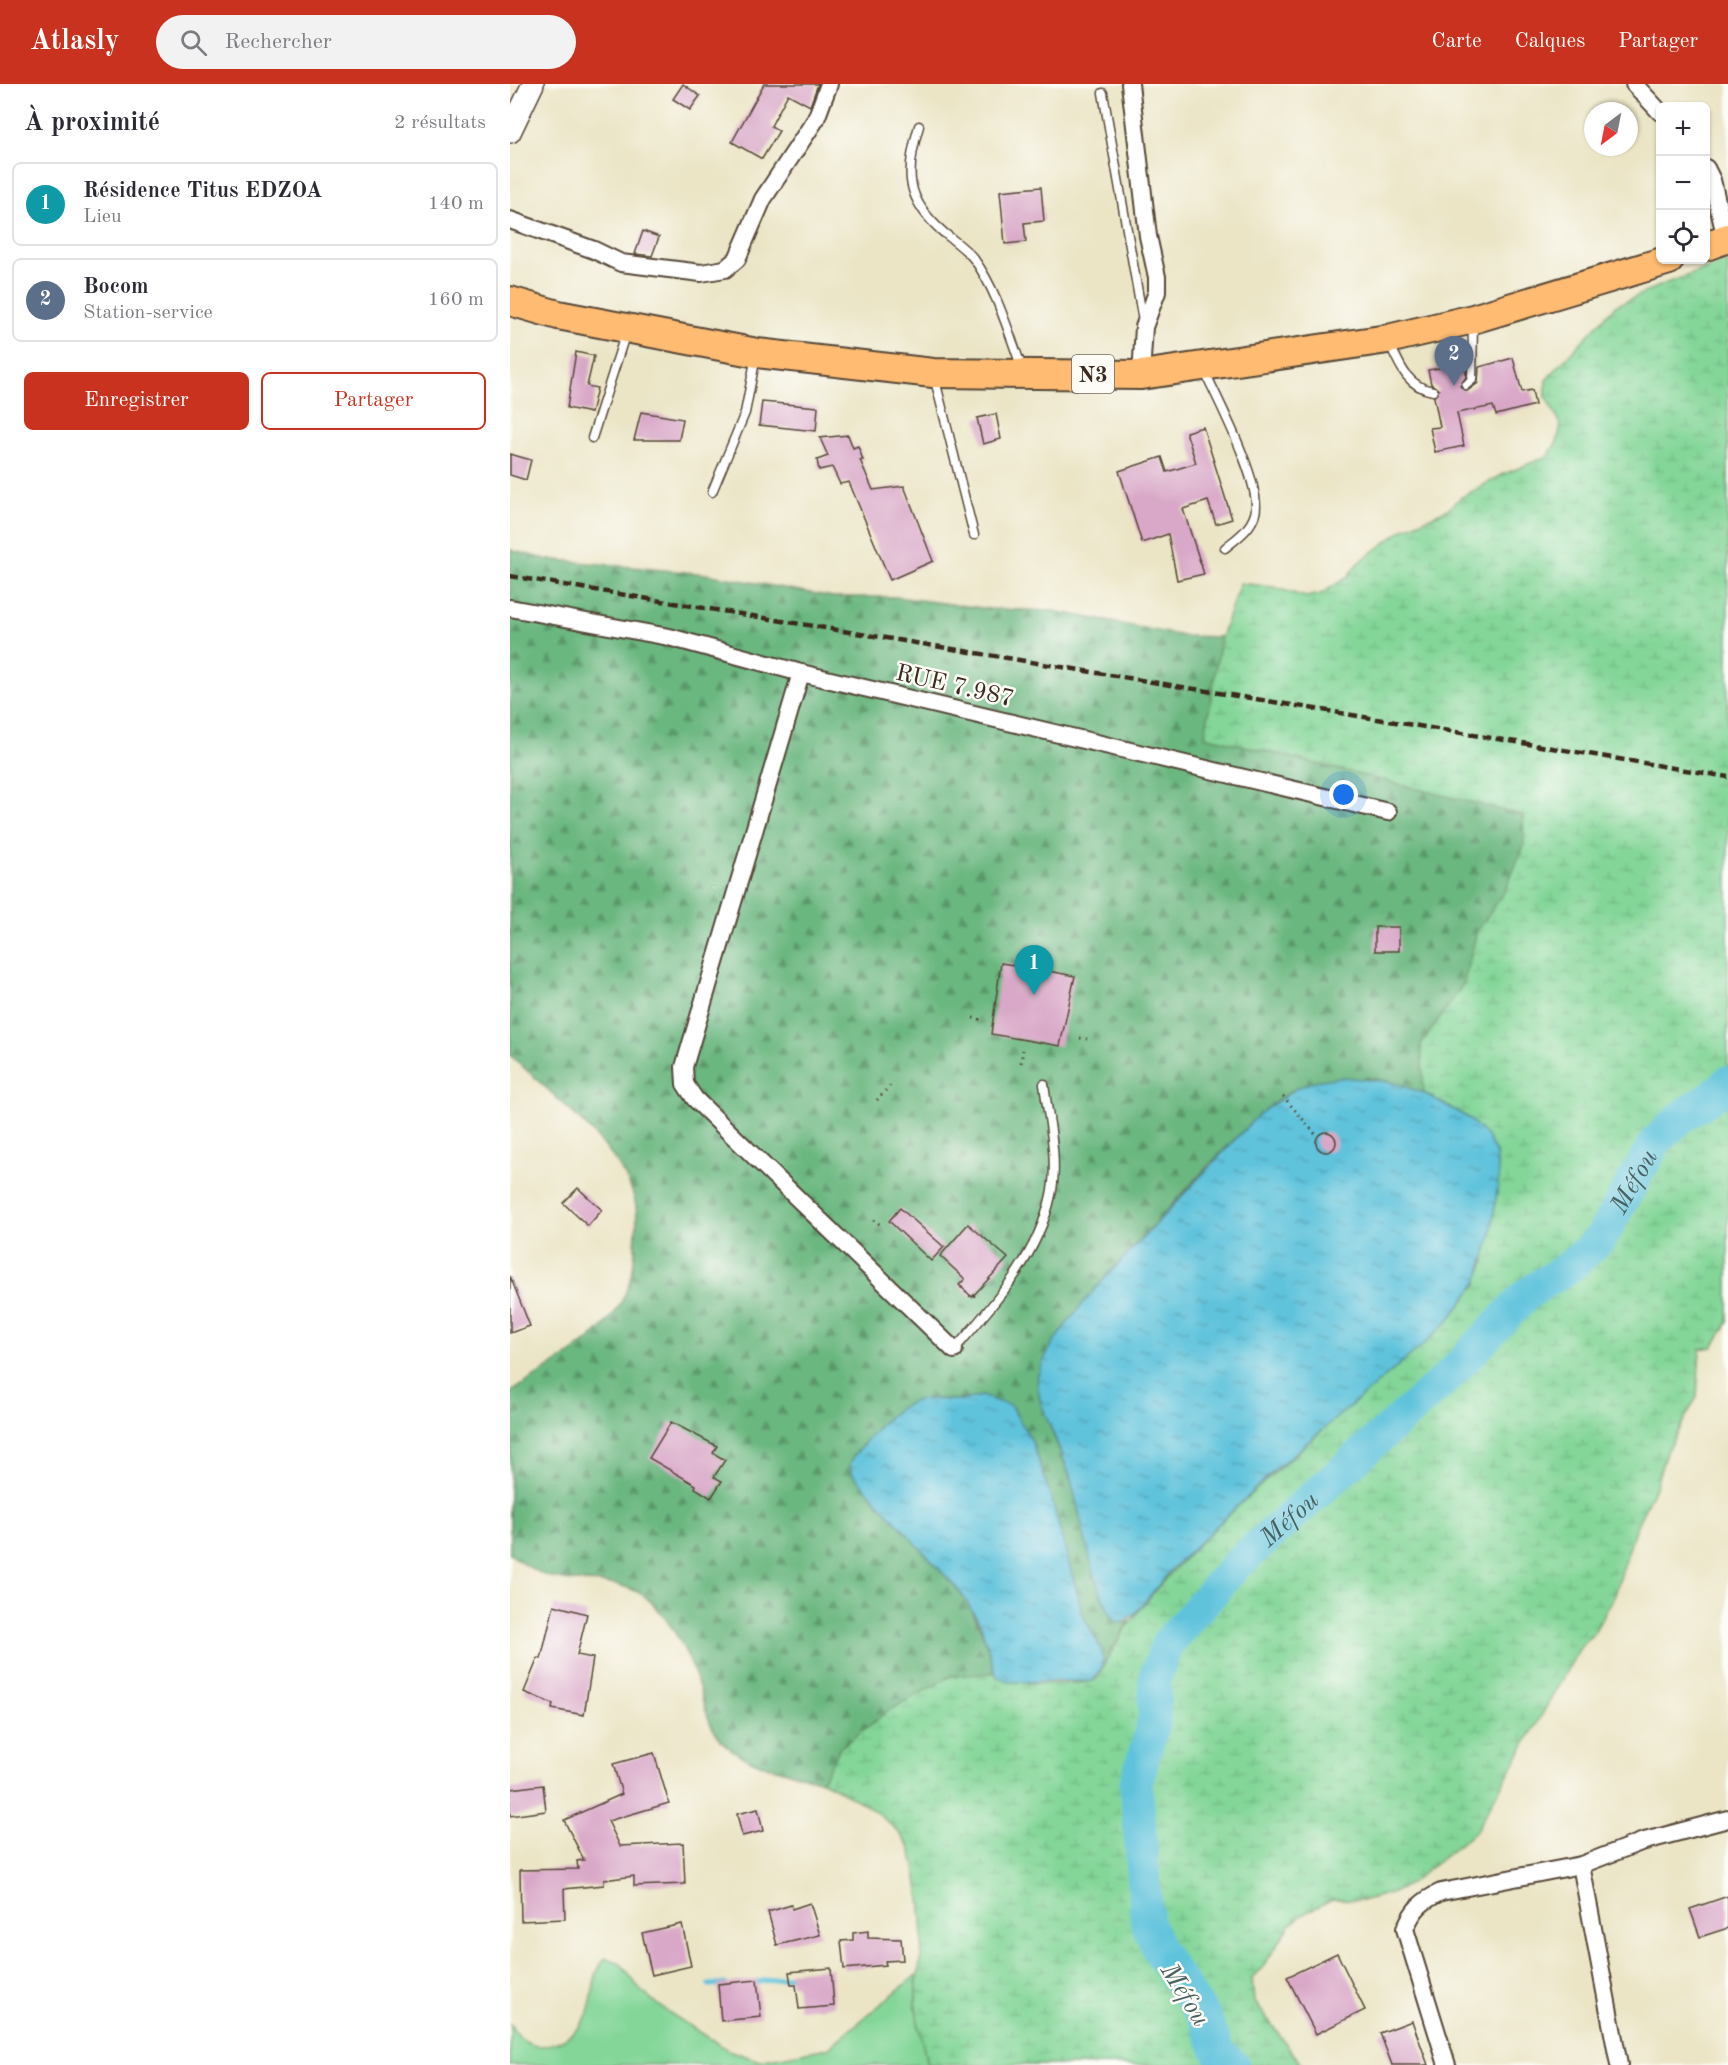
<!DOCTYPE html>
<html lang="fr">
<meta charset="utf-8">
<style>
:root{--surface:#fff;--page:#f2f2f3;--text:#2b2b33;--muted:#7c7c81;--line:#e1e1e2;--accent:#c8321e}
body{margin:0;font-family:"Old Standard TT",serif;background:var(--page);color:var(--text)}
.controls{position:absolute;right:18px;top:18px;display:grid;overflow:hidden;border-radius:9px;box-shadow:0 2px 4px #0004}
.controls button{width:54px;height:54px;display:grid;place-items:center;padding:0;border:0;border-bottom:2px solid var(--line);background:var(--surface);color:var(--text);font:30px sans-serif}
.compass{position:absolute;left:1074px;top:18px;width:54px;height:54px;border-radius:50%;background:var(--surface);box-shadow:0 2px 4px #0004;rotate:212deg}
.you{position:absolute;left:834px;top:711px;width:21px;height:21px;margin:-15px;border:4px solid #fff;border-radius:50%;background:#1a73e8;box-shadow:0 0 0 9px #1a73e833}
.badge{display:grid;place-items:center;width:39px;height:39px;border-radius:50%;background:var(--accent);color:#fff;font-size:20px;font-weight:700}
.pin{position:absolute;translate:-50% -50px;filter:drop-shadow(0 2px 3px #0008)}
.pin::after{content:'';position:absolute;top:32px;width:21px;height:18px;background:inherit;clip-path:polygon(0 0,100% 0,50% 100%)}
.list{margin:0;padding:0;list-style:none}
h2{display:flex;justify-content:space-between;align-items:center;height:78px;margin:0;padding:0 24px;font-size:26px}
h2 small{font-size:20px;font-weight:400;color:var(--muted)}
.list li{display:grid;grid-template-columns:39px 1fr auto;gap:18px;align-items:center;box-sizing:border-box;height:84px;margin:0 12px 12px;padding:0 12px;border:2px solid var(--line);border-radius:9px}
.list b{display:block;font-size:22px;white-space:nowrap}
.list p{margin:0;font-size:20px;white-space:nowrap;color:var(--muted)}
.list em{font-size:20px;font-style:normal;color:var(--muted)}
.actions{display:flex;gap:12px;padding:18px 24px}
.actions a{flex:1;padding:14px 0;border:2px solid var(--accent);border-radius:9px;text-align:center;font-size:21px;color:var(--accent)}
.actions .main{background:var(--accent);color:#fff}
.icon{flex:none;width:33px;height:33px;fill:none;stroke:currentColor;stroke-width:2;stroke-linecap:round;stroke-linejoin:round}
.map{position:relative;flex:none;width:1218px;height:1981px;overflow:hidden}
header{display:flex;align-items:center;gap:36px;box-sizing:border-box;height:84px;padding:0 30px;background:var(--accent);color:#fff}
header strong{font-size:28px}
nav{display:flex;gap:33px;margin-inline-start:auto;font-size:21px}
.search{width:420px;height:54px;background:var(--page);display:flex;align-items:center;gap:15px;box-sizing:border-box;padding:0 21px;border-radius:33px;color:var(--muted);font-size:22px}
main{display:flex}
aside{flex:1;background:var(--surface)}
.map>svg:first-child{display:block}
</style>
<header>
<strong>Atlasly</strong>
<div class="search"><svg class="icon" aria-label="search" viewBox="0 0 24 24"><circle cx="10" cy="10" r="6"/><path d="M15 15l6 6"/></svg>Rechercher</div>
<nav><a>Carte</a><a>Calques</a><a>Partager</a></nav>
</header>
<main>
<aside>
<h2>À proximité<small>2 résultats</small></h2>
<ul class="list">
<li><span class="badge" style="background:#0f9aa8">1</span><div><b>Résidence Titus EDZOA</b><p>Lieu</p></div><em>140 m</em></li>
<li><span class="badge" style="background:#5c6f8a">2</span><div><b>Bocom</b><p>Station-service</p></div><em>160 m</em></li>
</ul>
<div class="actions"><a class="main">Enregistrer</a><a>Partager</a></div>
</aside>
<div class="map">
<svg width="1218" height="1981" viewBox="0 0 1218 1981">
<defs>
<pattern id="forest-firs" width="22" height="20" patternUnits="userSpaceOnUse" patternTransform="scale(1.5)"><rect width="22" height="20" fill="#6ab780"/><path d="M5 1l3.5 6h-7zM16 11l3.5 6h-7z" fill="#589568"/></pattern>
<pattern id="wetland-marsh" width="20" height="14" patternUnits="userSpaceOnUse" patternTransform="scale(1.5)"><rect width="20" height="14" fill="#83d698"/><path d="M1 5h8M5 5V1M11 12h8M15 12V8" fill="none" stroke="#72b883"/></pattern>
<pattern id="water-ripples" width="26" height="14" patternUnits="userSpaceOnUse" patternTransform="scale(1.5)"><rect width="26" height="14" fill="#5fc3dc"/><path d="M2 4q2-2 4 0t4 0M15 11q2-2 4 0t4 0" fill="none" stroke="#509fb2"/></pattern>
</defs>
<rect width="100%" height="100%" fill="#fdfcf7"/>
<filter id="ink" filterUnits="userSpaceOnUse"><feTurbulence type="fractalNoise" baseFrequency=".0167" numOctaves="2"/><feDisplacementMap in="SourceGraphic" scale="12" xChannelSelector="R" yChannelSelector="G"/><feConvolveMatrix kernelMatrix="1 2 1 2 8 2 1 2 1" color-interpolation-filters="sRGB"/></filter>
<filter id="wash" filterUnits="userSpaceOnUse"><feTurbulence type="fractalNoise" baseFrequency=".008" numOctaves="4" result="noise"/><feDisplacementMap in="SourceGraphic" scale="24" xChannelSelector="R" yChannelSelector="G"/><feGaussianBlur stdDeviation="1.35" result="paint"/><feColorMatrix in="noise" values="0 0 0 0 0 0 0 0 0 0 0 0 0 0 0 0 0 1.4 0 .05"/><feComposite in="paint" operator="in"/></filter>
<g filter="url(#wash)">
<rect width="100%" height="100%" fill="#ebe5c6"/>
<path fill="#83d698" stroke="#5f805b" stroke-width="1.5" d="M95,1874L111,1880L131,1907L158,1928L218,1966L250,1977L318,1964L406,1891V1925L417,1981H0V1940C3,1945 7,1952 11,1955C32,1972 63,1954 75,1935C86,1917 79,1895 95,1874Z"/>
<path fill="url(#forest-firs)" stroke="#52704f" stroke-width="1.5" d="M0,466L36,475L196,490L323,513H386L480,525L544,527L674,552L711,553L695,652L1013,731L1014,761L995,807L967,847L954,899L911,961L914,1009L880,998L858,994L787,1004L767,1016L749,1031L699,1081L583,1207L543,1264L528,1297L531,1319L561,1395L589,1506L614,1539L619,1537L593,1582L592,1567L573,1531L541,1413L522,1357L472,1312C452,1319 436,1314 416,1315C387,1317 360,1351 344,1372L340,1381L342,1389L451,1509C469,1535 477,1559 485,1589L441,1592L330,1664L312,1697C283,1688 243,1683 218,1663C199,1647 196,1626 189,1603C180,1573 163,1539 140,1517C114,1492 75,1502 44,1494C28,1490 13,1480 0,1470V1309C30,1288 76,1264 99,1236C117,1215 125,1187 125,1160C126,1148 128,1135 126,1123C119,1069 39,1008 0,971Z"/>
<path fill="url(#wetland-marsh)" stroke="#5f805b" stroke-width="1.5" d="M1218,177V1238L1203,1263L1190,1265L1187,1313L1156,1368L1146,1401L1125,1445L1105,1511L1083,1550L1071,1562L965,1748L901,1799L887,1807L855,1816L822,1815L792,1831L780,1841L753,1883L742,1894L744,1917L792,1981H417C414,1962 407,1942 406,1922C405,1900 411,1880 412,1859C414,1840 407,1774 397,1759C378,1731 342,1712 312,1697L330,1664L381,1625L441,1592L485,1589C495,1603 565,1600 583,1597L588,1593C616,1533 661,1487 708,1441C760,1391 813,1345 867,1298C909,1262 955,1231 975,1178L957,1033L914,1009L911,961L954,899L967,847L995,807L1014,761L1013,731L695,652L711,553L730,499L763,503L796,513L811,510L838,492L848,479L894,445L938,425L950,414L992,391L1038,372L1047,358L1051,342L1036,313V296L1105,222L1154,200Z"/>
<g fill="url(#water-ripples)" stroke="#4d767d" stroke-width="1.5">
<path d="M832,993L880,998L914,1009L957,1033L977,1052L986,1070L989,1093L981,1151L967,1199L938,1237L913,1261L767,1384L663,1484L624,1531L610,1539C585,1526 570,1423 560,1393C552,1368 540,1344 531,1319C529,1310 526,1300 528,1291C537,1261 564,1231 583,1207L749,1030L787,1004L805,997Z"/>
<path d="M471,1312L501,1322L522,1357L541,1413L573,1531L592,1567L593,1582L583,1597L502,1598L487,1593L470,1539L451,1509L342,1389L340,1381L344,1372C360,1352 387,1316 416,1315C436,1315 452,1319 471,1312Z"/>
</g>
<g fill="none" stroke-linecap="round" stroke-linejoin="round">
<g stroke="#5fc3dc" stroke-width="5">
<polyline points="243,1899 287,1891"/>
<polyline points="199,1901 215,1900"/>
</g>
<path stroke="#5fc3dc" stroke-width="33" id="s1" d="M723,1981L708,1967L696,1936L648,1865L637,1838L626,1699L644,1637L645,1594L657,1560L726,1481L939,1292L1017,1210L1059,1183L1090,1155L1146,1057L1173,1032L1209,1008L1218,998"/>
</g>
<g id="blocks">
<g fill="#d9a8c8">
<polygon points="173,0 190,12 180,26 163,15"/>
<polygon points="254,0 308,0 300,22 278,10 261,42 269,47 252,75 222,58"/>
<polygon points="531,103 534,137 514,139 516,158 495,160 490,107"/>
<polygon points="133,147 149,153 142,172 125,170"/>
<polygon points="66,268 84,272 77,302 87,304 81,329 57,324"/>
<polygon points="1003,274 1012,308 1022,306 1025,321 986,331 983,322 947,329 954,362 925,368 920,344 930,343 924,313 929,306 921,300 918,286 952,280 953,286 956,286 956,293 950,302 957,307 968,299 969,283"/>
<polygon points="252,318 308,323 306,347 249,341"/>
<polygon points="131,328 173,335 169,356 124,356"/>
<polygon points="486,330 491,355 473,360 467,334"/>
<polygon points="693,343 722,435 706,440 698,417 673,425 694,490 667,496 658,450 632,459 609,387 652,373 657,388 686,379 676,348"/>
<polygon points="338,351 343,364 348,362 353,376 350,376 363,406 394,402 423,477 380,496 339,398 330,400 322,383 309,386 307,376 318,372 310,354"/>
<polygon points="0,370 21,376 16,396 0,391"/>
<rect x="865" y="843" width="24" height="24"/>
<polygon points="491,879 516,883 517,879 539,883 538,887 565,892 550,962 481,950"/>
<circle cx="816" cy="1058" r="10"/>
<polygon points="68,1104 92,1126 78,1142 53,1119"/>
<polygon points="390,1124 434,1163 421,1177 379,1137"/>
<polygon points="458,1140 498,1174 462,1213 449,1201 455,1195 430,1172"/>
<polygon points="0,1192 20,1242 0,1249"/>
<polygon points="161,1338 207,1362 203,1369 215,1376 204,1393 212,1397 201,1414 185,1404 186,1401 139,1374"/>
<polygon points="44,1521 77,1530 67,1571 83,1574 74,1631 42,1625 43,1620 14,1608 28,1574 31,1575"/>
<polygon points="144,1669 159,1719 98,1737 110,1762 173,1759 175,1800 124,1802 124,1792 94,1796 94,1801 54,1805 55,1835 11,1837 10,1786 68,1785 67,1777 74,1776 54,1736 112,1710 103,1680"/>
<polygon points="33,1701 36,1727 0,1732 0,1705"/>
<polygon points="248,1725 253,1747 232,1752 227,1730"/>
<polygon points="1218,1812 1218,1844 1190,1853 1180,1825"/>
<polygon points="300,1819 310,1851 267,1861 258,1828 281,1821 282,1825"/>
<polygon points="172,1840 181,1882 142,1891 132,1849"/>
<polygon points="358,1847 358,1854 391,1855 393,1876 375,1877 376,1881 334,1885 331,1857 343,1856 343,1849"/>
<polygon points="827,1869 855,1926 806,1950 777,1893"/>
<polygon points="321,1884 324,1922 289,1925 286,1901 281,1901 279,1888"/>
<polygon points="247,1896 251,1933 211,1937 208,1900"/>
<polygon points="902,1937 918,1981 882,1981 870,1949"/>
</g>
</g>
</g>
<g filter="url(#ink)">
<use href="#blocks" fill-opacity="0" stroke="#554637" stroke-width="1.5"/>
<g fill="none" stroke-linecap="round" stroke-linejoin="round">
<defs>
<g id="service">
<polyline points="593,9 633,237"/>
<path d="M409,42C395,88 395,115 433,148C443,156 456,165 464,175C487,207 498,247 512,284"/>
<path d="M879,258C889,280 897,303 923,307"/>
<path d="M695,288C708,316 753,402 745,430C740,446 727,454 715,464"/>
<polyline points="424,292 464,451"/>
<polyline points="956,301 962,296 963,238"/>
<polyline points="82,354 116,248"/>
<polyline points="202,408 235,329 246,272"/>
<path d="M444,1266C484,1220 528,1173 541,1111C549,1076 538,1034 534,1000"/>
</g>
<g id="minor">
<polyline points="620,0 638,152 647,193 647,208 634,243 631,291"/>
<polyline points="1124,0 1150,28"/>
<polyline points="1196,84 1202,96 1216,155"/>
<polyline points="0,136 84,166 111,179 191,189 215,185 227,175 253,115 306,35 319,0"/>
<polyline points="0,524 159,553 291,589 878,728"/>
<polyline points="291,589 174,983 175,1000 185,1015 444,1266"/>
<polyline points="1071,1781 1109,1981"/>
<path d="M937,1981L895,1845C903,1825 912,1817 931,1808L1071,1781L1131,1758L1218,1735"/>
</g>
<polyline id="tertiary" points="0,48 23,0"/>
<g id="trunk">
<polyline points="1196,162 1218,154"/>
<polyline points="0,217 48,231 247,269 423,289 631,291 878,255 963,235 1159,176"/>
</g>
</defs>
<use href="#service" stroke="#554637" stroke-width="11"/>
<use href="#minor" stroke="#554637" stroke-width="20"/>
<use href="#tertiary" stroke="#554637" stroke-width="24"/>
<use href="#trunk" stroke="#554637" stroke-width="32"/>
<g stroke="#554637" stroke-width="3" stroke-dasharray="1.5 4.5" stroke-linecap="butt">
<polyline points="463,934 472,936"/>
<polyline points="570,954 577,955"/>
<polyline points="511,979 513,966"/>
<polyline points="773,1012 807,1052"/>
<polyline points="367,1016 383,998"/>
<polyline points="363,1136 371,1141"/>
<polyline points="451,1203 462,1214 465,1211"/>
</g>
<use href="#service" stroke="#fff" stroke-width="8"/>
<use href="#minor" stroke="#fff" stroke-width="16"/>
<use href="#tertiary" stroke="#fff" stroke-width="21"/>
<use href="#trunk" stroke="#febb71" stroke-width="28"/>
<polyline stroke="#3b2a1e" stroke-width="4.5" stroke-dasharray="9 4.5" stroke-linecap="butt" points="0,492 1218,693"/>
</g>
</g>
<g text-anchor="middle" stroke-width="5" stroke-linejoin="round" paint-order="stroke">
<rect fill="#fdfcf7" stroke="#75695f" stroke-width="1.5" x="562" y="271" width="42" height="38" rx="4.5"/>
<g font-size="22" font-weight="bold" fill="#3b2a1e">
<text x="583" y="298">N3</text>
</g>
<g font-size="24" fill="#3b2a1e" stroke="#fdfcf7">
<text transform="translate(445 601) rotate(13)" y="8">RUE 7.987</text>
</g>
<g font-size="26" font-style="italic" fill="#486060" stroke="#fdfcf7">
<text dy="9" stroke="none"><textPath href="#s1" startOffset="1113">Méfou</textPath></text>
<text dy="9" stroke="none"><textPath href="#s1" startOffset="627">Méfou</textPath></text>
<text transform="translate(676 1910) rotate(58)" y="9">Méfou</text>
</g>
</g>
</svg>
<div class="controls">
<button>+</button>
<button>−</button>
<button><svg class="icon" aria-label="locate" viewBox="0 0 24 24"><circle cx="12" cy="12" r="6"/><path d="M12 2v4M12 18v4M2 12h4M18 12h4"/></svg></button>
</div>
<svg class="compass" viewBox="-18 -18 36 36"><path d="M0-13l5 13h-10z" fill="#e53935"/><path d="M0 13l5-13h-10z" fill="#7c7c81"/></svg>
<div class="you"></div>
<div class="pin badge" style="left:524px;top:911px;background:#0f9aa8">1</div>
<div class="pin badge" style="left:944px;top:302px;background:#5c6f8a">2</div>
</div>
</main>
